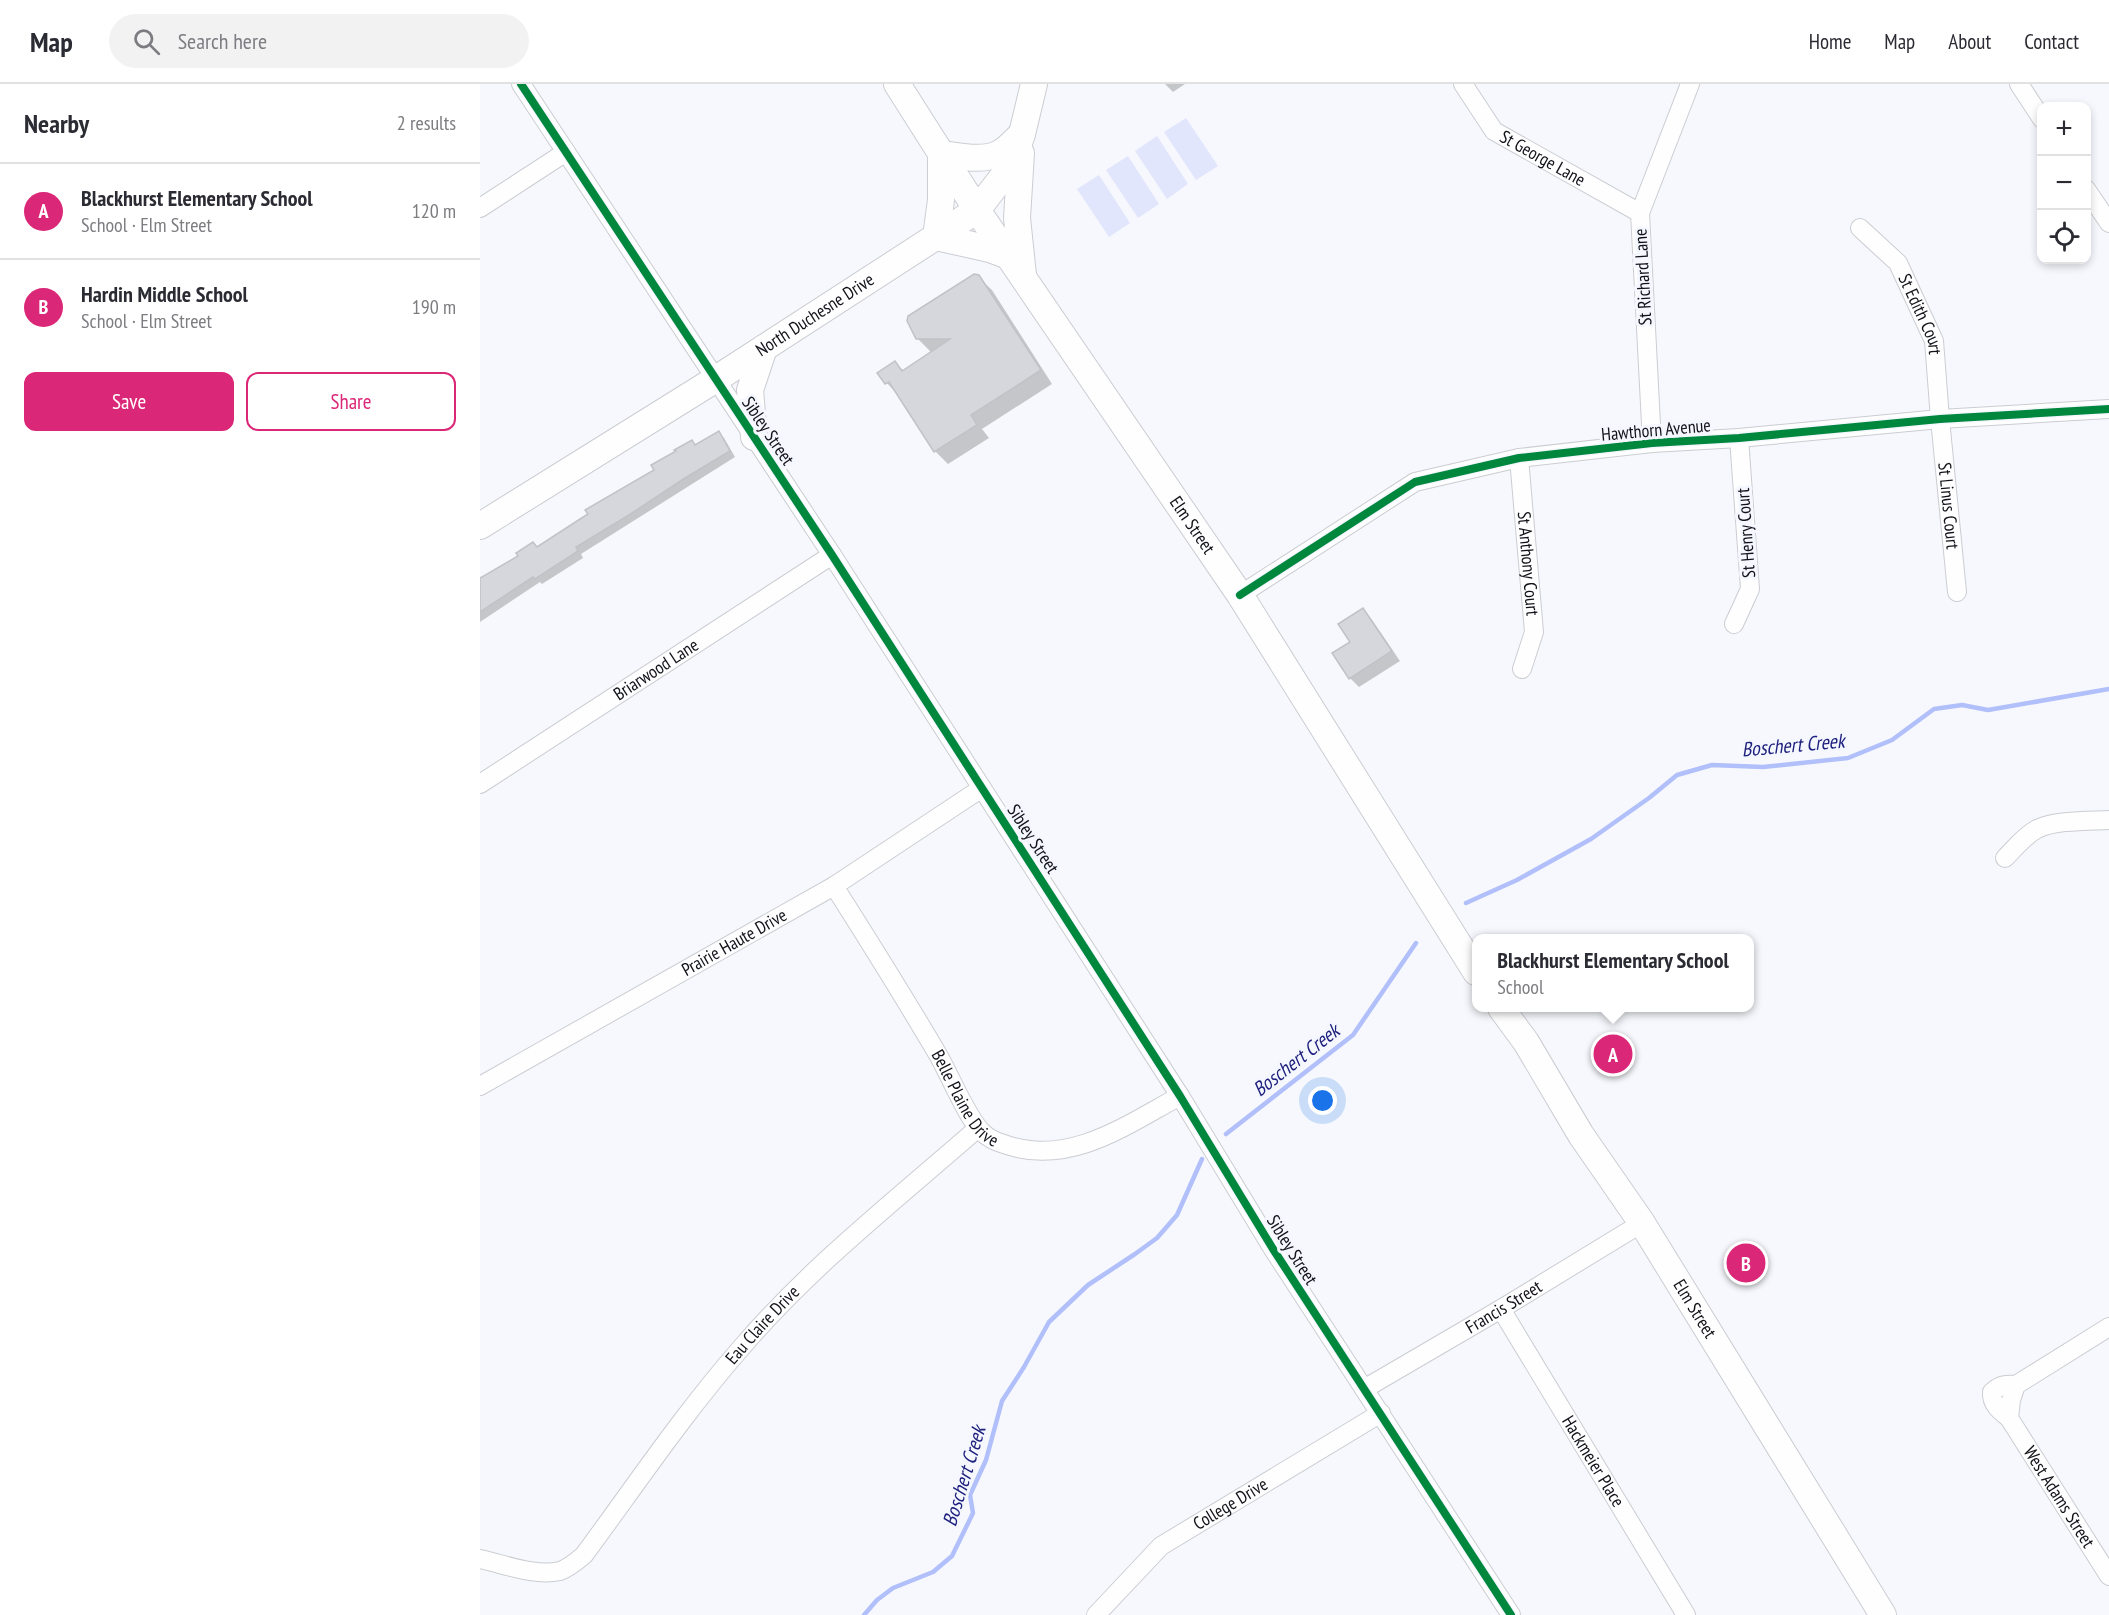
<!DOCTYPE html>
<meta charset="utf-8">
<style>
:root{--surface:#fff;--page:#f2f2f3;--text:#2b2b33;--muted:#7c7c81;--line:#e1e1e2;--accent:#db2777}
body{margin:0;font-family:"PT Sans Narrow",sans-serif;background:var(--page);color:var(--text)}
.controls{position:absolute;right:18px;top:18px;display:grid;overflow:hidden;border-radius:12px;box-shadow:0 3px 9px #0003}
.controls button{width:54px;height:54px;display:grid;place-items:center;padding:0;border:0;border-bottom:2px solid var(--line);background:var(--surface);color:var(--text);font:30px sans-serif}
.you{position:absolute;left:843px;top:1017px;width:21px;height:21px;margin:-15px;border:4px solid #fff;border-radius:50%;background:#1a73e8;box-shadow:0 0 0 9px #1a73e833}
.badge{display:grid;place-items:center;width:39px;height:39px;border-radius:50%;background:var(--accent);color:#fff;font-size:20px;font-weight:700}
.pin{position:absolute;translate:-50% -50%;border:3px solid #fff;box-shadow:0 2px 6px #0006}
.popup{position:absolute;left:992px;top:850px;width:282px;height:78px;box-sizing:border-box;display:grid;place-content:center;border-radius:12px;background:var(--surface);filter:drop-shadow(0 2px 4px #0005);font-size:20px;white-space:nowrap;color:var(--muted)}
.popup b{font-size:22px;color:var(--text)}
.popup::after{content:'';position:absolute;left:50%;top:100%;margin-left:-12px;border:12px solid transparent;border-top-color:var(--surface)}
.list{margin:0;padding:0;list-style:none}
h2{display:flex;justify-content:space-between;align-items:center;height:78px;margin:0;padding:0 24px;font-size:26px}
h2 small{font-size:20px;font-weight:400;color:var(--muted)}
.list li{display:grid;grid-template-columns:39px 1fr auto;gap:18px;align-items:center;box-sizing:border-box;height:96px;padding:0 24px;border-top:2px solid var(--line)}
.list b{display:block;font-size:22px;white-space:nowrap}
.list p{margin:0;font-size:20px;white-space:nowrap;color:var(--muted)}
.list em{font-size:20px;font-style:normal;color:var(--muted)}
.actions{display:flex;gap:12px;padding:18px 24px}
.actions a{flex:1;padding:14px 0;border:2px solid var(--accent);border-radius:12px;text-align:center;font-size:21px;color:var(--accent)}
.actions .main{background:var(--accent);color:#fff}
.icon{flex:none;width:33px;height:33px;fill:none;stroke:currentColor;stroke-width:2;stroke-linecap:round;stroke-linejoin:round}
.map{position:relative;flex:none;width:1629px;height:1531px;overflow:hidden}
header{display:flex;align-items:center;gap:36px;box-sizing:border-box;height:84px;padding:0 30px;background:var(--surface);border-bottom:2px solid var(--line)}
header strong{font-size:28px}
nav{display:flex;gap:33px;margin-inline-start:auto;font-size:21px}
.search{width:420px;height:54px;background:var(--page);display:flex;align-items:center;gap:15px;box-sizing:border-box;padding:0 21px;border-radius:33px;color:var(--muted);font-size:22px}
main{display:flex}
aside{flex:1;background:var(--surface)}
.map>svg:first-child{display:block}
</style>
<header>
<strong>Map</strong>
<div class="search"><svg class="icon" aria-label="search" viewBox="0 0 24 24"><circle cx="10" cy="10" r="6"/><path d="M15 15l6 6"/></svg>Search here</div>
<nav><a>Home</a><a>Map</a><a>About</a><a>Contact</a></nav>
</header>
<main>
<aside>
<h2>Nearby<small>2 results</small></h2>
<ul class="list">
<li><span class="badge">A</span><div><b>Blackhurst Elementary School</b><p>School · Elm Street</p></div><em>120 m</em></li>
<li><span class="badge">B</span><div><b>Hardin Middle School</b><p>School · Elm Street</p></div><em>190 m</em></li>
</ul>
<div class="actions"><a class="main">Save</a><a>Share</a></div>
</aside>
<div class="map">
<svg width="1629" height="1531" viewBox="0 0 1629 1531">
<rect width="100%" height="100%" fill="#f7f8fd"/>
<g fill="#e1e6fc">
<polygon points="706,34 738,82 716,96 684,48"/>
<polygon points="677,52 708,100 687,115 655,67"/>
<polygon points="648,72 679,120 658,134 626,86"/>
<polygon points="619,91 650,139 629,153 597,105"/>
</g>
<g fill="#0003">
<polygon points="685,0 705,0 693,8"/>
<polygon points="498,193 512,206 572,300 502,345 509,354 468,380 455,367 419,312 407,299 415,279 424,287 452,269 437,254"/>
<polygon points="238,348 244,354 255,373 101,470 103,474 62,500 60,498 0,538 0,495 57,464"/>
<polygon points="883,526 892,536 920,577 879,603 870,594 872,559"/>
</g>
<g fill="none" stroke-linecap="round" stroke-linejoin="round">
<g stroke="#b1bffa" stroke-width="4.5">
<polyline points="986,819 1037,796 1111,755 1169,714 1197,691 1232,681 1283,683 1368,674 1412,656 1454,625 1482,621 1508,626 1629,605"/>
<polyline points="746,1050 873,951 936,859"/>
<polyline points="384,1531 397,1516 413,1504 453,1488 472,1472 493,1429 490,1411 506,1376 522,1317 544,1283 569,1238 608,1201 655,1170 677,1154 697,1131 722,1075"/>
</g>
</g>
<g fill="#d5d7dd" stroke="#c1c2c7" stroke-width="1.5">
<polygon points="494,190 499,191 561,286 491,331 497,341 454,368 409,298 405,300 397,289 415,277 422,287 470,255 436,255 427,237 428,232"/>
<polygon points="239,347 250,367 205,394 149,431 96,463 98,467 55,495 53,493 0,528 0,494 38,472 36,469 53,458 57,463 97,437 108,430 105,426 174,386 171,381 196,367 194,366 212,356 215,361"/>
<polygon points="883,524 912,567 869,595 852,569 870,558 858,540"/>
</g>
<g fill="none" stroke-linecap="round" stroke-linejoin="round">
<defs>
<g id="street">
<polyline points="41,0 352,471 700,1012 793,1165 1031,1531"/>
<path id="s1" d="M983,0L1014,47L1160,129"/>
<polyline points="1539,0 1562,35"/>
<polyline points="1606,105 1629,139"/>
<polyline points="0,124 86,68"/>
<path id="s2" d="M1380,144L1418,179L1454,257L1460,335L1477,508"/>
<polyline points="1172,359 1160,129 1210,0"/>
<path id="s3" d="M1039,374L1054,548L1042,585"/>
<polyline points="760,511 935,398 1039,374 1172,359 1259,354 1460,335 1629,325"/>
<polyline points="1254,540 1270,505 1259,354"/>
<path id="s4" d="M0,700L352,471"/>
<path d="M1525,774C1535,764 1544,752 1557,745C1575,736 1609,737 1629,736"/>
<path id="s5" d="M354,802C389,857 424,913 457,969C469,989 487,1034 502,1048C510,1056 520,1059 530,1062C592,1081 648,1040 700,1012"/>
<path id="s6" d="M0,1002L354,802L502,704"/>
<path id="s7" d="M1021,1225L1206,1531"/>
<path id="s8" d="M1629,1243L1536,1301L1531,1316L1529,1334L1629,1492"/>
<path id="s9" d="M884,1305L1021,1225L1162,1139"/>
<path d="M1529,1334C1520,1327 1511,1320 1512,1308C1520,1301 1526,1300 1536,1301"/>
<path id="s10" d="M0,1475C24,1480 55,1493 80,1487C89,1484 97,1477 104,1471C155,1402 204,1329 261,1264C331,1182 417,1115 498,1044"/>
<path id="s11" d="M616,1531L681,1462L901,1329"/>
</g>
<g id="secondary">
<path id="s12" d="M417,0L497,126L760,511L996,888"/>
<polyline points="541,69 537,134 543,191"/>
<path d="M456,153L461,116V70C479,72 503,78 520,69C528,65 535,56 542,50"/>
<polyline points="456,153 510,165 529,172"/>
<polyline points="274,353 270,306 284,264"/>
<path id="s13" d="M0,442L236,295L497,126L531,82L542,50L554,0"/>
<path id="s14" d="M1021,924L1046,958L1101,1051L1162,1139L1403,1531"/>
</g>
</defs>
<use href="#street" stroke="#cbcdd2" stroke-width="20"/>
<use href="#secondary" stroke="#cbcdd2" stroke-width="28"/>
<use href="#street" stroke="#fefeff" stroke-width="18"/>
<use href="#secondary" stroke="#fefeff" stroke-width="26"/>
<defs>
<g id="cycleway">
<polyline points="41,0 352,471 700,1012 793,1165 1031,1531"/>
<polyline points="760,511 935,398 1039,374 1172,359 1259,354 1460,335 1629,325"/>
</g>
</defs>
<use href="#cycleway" stroke="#f5f7ff" stroke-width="11"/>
<use href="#cycleway" stroke="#00873e" stroke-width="8"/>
</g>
<g text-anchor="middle" stroke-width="6" stroke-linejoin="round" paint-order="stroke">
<g font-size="18" fill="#111218" stroke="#f5f7ff">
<text dy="6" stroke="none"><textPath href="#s1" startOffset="112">St George Lane</textPath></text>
<text transform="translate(1163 193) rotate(-93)" y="6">St Richard Lane</text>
<text dy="6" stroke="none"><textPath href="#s13" startOffset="396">North Duchesne Drive</textPath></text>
<text dy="6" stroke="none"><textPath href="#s2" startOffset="108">St Edith Court</textPath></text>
<text transform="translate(1176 346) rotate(-5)" y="6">Hawthorn Avenue</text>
<text transform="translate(288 347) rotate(56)" y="6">Sibley Street</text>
<text dy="6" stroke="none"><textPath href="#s2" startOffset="303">St Linus Court</textPath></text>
<text dy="6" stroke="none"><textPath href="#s12" startOffset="531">Elm Street</textPath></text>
<text transform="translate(1266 449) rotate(-94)" y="6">St Henry Court</text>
<text dy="6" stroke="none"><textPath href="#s3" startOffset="106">St Anthony Court</textPath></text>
<text dy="6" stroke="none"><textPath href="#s4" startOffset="210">Briarwood Lane</textPath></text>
<text transform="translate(553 755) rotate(57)" y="6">Sibley Street</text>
<text dy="6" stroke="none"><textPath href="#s6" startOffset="292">Prairie Haute Drive</textPath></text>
<text dy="6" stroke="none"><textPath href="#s5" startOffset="250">Belle Plaine Drive</textPath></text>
<text transform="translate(812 1166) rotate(58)" y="6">Sibley Street</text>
<text dy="6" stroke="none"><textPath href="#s9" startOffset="162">Francis Street</textPath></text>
<text dy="6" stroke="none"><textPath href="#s14" startOffset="358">Elm Street</textPath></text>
<text dy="6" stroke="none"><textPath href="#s10" startOffset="402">Eau Claire Drive</textPath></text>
<text dy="6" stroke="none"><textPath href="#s7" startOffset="178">Hackmeier Place</textPath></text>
<text dy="6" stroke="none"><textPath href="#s8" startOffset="237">West Adams Street</textPath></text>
<text dy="6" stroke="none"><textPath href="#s11" startOffset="176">College Drive</textPath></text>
</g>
<g font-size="20" font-style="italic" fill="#1f217e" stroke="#f5f7ff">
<text transform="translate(1313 661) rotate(-5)" y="7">Boschert Creek</text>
<text transform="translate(816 976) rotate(-38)" y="7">Boschert Creek</text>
<text transform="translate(484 1392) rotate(-73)" y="7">Boschert Creek</text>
</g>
</g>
</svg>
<div class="controls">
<button>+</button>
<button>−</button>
<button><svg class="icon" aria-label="locate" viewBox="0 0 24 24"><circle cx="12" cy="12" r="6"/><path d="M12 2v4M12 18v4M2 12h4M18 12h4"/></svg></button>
</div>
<div class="you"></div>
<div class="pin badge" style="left:1133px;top:970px">A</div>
<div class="popup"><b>Blackhurst Elementary School</b>School</div>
<div class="pin badge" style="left:1266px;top:1179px">B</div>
</div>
</main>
